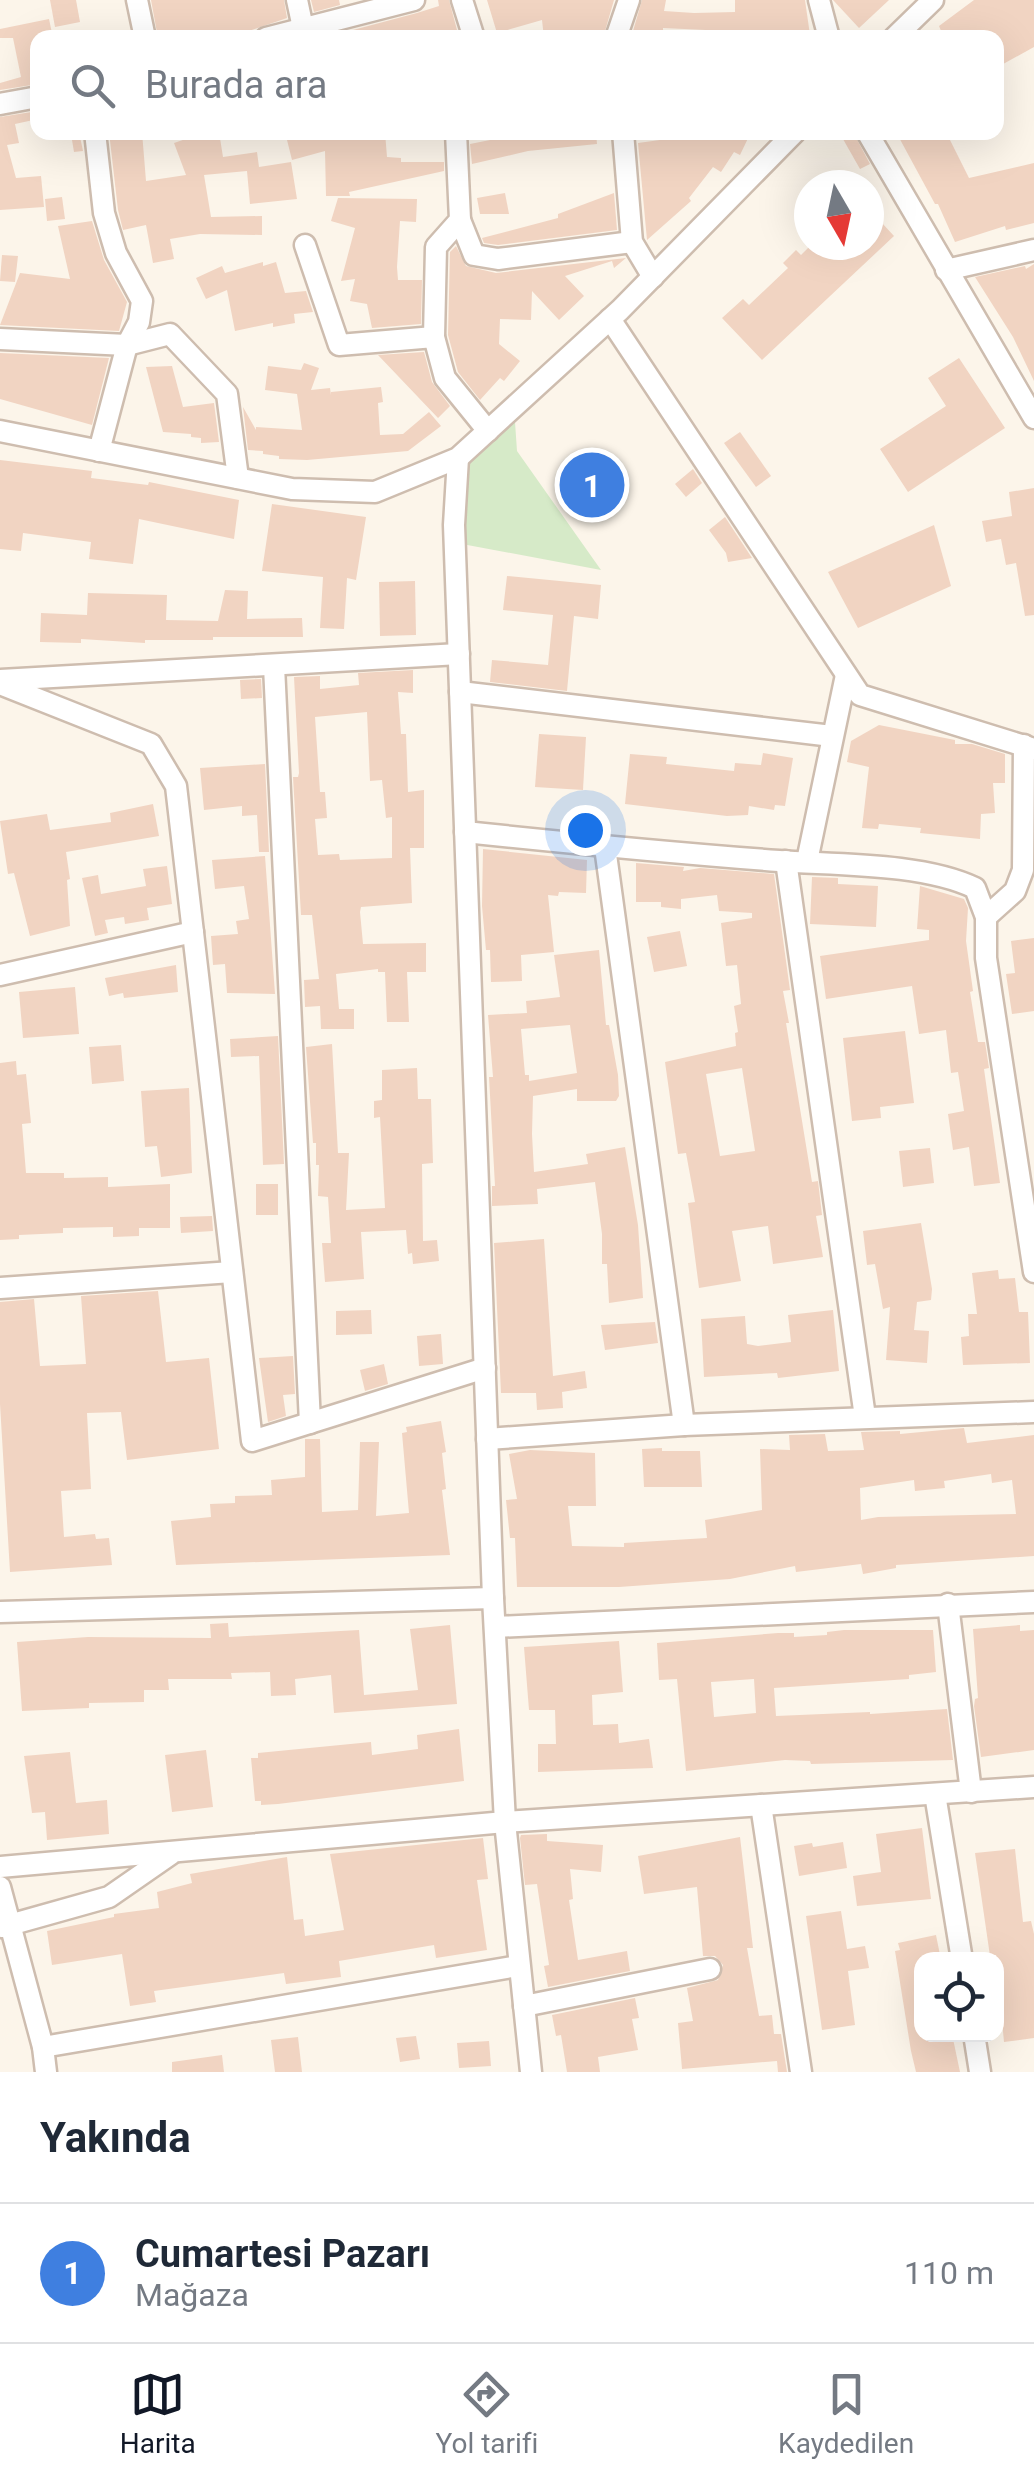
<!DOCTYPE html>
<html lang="tr">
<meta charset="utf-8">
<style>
:root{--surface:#fff;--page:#f6f6f7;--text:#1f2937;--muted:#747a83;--line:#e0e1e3;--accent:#111827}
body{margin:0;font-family:Roboto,sans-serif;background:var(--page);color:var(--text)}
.controls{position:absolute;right:30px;bottom:30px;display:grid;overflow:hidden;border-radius:20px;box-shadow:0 10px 40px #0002}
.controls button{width:90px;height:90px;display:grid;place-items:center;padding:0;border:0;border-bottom:2px solid var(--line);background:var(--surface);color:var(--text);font:50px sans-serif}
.compass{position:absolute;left:794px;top:170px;width:90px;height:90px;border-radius:50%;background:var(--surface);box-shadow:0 10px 40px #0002;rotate:171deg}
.you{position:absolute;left:585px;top:830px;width:35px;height:35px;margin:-25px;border:8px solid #fff;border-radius:50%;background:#1a73e8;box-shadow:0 0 0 15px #1a73e833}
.badge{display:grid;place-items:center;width:65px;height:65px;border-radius:50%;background:var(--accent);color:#fff;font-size:32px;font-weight:700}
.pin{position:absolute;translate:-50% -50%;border:5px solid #fff;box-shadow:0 2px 10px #0006}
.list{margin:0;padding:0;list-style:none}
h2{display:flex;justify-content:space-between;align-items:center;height:130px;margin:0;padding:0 40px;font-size:42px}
h2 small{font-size:32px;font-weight:400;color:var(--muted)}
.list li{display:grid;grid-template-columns:65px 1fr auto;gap:30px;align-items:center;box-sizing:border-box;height:140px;padding:0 40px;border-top:2px solid var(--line)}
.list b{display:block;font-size:38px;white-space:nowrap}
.list p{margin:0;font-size:32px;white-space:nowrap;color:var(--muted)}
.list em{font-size:32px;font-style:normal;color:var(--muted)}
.icon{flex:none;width:55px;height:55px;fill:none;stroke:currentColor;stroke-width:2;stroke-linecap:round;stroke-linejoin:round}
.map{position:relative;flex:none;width:1034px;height:2072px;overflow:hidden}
.search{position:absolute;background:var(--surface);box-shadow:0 10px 40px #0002;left:30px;right:30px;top:30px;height:110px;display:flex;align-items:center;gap:25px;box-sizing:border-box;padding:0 35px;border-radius:20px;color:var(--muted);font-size:38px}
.sheet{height:270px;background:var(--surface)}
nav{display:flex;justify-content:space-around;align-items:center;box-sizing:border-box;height:140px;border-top:2px solid var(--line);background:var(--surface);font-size:28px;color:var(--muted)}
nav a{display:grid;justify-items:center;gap:5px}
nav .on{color:var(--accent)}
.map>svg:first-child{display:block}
</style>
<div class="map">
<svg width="1034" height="2072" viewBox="0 0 1034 2072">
<rect width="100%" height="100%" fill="#fcf5ea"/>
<polygon fill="#d6eac8" points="507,417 515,422 517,451 601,570 462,544 463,459"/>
<g fill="#f1d4c2" fill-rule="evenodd">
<polygon points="50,0 76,0 80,22 55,27"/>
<polygon points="151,0 284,0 287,18 243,33 244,38 158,38"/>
<polygon points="311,0 339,0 340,5 314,12"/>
<polygon points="438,0 449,0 457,30 405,38 323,38 417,13 439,6"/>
<polygon points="487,0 614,0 603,38 544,38 542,20 497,33"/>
<polygon points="642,0 666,0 664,11 694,13 735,12 735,0 805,0 810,35 663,28 663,38 631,38"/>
<polygon points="833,0 889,0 859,28"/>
<polygon points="974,0 1034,0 1034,47 996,68 996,38 944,38 939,26"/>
<polygon points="49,19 53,38 38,38 38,84 0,90 0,83 21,77 13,38 0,38 0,29"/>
<polygon points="38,111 38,119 15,124 19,143 7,145 16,178 41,176 44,207 0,210 0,117"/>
<polygon points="79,132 83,151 74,152 71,134"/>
<polygon points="109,132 142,132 146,181 186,175 174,143 206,132 219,132 223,157 257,152 259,167 291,162 297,199 250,204 247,171 204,175 211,217 262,216 262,235 200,234 170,239 174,259 153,263 146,225 123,230 118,210"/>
<polygon points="285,132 385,132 387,157 401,158 401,162 444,162 444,171 349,192 350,196 326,196 325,151 292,160"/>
<polygon points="505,132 596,132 597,144 528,151 472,164 470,144 505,137"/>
<polygon points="718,132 751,132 740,155 734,152 721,172 713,167 689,198 691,201 647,240 638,143"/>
<polygon points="839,132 853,132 870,164 860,169"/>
<polygon points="896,132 946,132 969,178 1034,163 1034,223 1006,230 1005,226 955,242 938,204 935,204"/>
<polygon points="505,193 509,214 480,214 477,198"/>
<polygon points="614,193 617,230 498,245 484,243 482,238 558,218 558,214"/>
<polygon points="62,197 65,219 47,221 45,199"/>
<polygon points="338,198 417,199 416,222 400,221 397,267 398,280 422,280 421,324 372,328 367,304 350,301 355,279 341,281 355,228 331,221"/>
<polygon points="869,209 894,236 762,360 722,318 743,299 749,305 788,268 783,263 796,250 801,255 811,245 869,245"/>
<polygon points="92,221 104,260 127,302 119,331 0,325 20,273 70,279 58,226"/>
<polygon points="456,246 466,266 496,273 626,258 614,268 612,261 565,276 584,296 559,320 532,291 531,320 500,319 499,344 520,361 504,381 500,378 480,400 458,372 448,335 450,252"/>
<polygon points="2,255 18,256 15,282 0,281"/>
<polygon points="263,262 263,266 276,262 285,293 306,291 313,312 294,314 295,323 273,327 273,323 235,331 227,290 206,299 196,278 222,266 225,273"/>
<polygon points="1034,264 1034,381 1013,337 975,277 1025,266 1026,269"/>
<polygon points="424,352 432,382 450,406 438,418 378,355"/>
<polygon points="0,353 109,358 92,425 0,399"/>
<polygon points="959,358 1005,428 908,492 880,449 946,406 928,378"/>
<polygon points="304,363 319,368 311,390 330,388 331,395 331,392 381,387 383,402 378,403 380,435 403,434 429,412 441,426 408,451 307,460 279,459 279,456 263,454 263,451 248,450 243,407 256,430 256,427 302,430 297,394 265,390 268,366 301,370"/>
<polygon points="172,366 183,407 214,403 219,442 201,443 201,438 191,437 191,434 163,432 146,367"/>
<polygon points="740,432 771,476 756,487 724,443"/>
<polygon points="0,460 92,471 91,478 148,485 149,482 239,500 234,539 139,519 133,564 89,559 91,542 23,533 21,551 0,549"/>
<polygon points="693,469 702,483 686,497 675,484"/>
<polygon points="1034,488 1034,615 1025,616 1016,563 1006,565 1001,539 986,542 982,521 1012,516 1009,492"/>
<polygon points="272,504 366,517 356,580 347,578 344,629 320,628 323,577 262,571"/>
<polygon points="725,517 752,558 728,562 726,553 709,530"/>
<polygon points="934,525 951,586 858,628 828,572"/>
<polygon points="507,576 601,585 598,619 574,616 567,691 490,682 492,660 548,665 553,615 503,610"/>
<polygon points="415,581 416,635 380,636 379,582"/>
<polygon points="225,590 248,591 247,619 302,618 303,637 213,637 213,640 145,640 145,643 81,639 81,643 40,642 41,613 87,615 88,593 167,595 166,620 218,621"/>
<path d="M413,670V693L398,692L401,734H406L408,792L424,790V848H410L412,903L361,907L360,912L363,944L426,943V972H407L409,1022H387L385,972H378V969L336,974L339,1009H354V1029H321L320,1006L305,1007L304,980L319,979L312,915H301L293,777H298L299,773L294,677L320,676V689L359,685L358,673ZM367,712L370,781L382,780L386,818L392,817V858L340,860L339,854L318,855L315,819L327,818L325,792H320L315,717Z"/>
<polygon points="261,679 262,698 241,699 240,680"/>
<polygon points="879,725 955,740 955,744 972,744 1005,754 1005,783 993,783 995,813 981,814 980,839 920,833 921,828 879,824 878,829 862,828 869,767 847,762 851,741"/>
<polygon points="539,734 586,737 583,790 535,787"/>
<polygon points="763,753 793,758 785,806 775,805 774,810 749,806 748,815 727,816 625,804 630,754 667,757 666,764 734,771 735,763 761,765"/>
<polygon points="265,764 269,852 259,852 257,815 242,816 242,806 204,810 200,768"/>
<polygon points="153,804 159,836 66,852 70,879 67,880 70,926 30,936 14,873 8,874 0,821 47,814 50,830 111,822 110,813"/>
<polygon points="483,849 587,860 586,893 559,892 558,896 548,895 554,952 521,955 522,981 491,982 490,950 486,950 482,906"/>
<polygon points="265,856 275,994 227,993 225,964 213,965 211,936 238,934 236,921 249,919 244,886 215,889 212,860"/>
<path d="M636,863L684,867L683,871L700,868L774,874L790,990L783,991L789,1023H786L812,1182L818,1181L822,1215L816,1216L823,1257L773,1264L768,1226L732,1231L741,1281L699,1288L688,1203L695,1202L686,1153L678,1154L665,1062L736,1046L735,1033L738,1032L734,1006L741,1004L737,965L726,966L721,923L752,918V913L719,911L717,895L681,899V909L661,907V902H636ZM742,1068L755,1151L720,1156L706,1074Z"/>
<polygon points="167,866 172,904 147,908 149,920 125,924 124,917 105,920 108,933 95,936 82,878 98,875 101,894 146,886 143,869"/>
<polygon points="812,877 838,878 838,884 878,886 876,927 810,924"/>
<polygon points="920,886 964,899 968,908 966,941 973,991 970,992 978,1042 985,1042 989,1068 984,1069 1000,1183 974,1186 969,1147 953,1150 948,1114 964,1111 958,1072 951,1073 946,1030 919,1034 912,986 826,999 820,956 929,940 929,930 917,929"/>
<polygon points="680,931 687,966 654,972 647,937"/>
<polygon points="1034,938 1034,1011 1012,1014 1006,974 1015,973 1011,941"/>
<path d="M599,950L606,1025H609L618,1075L619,1096L616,1101H577V1089L533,1096L532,1134L534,1172L588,1164L586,1154L625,1147L638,1225L643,1298L609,1303L607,1264H602V1234L595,1182L537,1189L538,1204L492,1206V1186H495L489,1077H493L488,1015L527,1013L526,1001L560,997L554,955ZM570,1025L577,1073L529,1081V1075H525L521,1029Z"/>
<polygon points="176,965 178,992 124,998 123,993 109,996 105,978"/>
<polygon points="75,987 79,1034 23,1038 19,992"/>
<polygon points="905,1031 914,1103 880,1107 881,1118 852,1121 843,1038"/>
<polygon points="278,1036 284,1164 263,1165 259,1056 231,1057 230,1039"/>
<polygon points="332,1044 338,1153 349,1153 346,1210 385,1208 380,1117 374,1118 374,1101 382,1100 382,1070 417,1068 418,1099 431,1099 433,1163 422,1164 423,1241 437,1240 439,1261 413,1264 412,1253 408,1254 406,1230 361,1232 364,1279 325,1282 322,1243 331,1243 328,1197 318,1196 319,1165 316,1165 316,1143 313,1143 306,1047"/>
<polygon points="121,1045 124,1081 92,1084 89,1047"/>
<polygon points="16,1061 17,1075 26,1074 31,1123 22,1124 26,1173 64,1173 64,1178 108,1177 108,1187 170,1184 170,1228 139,1228 139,1236 113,1237 113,1227 63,1228 63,1233 19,1235 19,1239 0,1240 0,1063"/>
<polygon points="189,1088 192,1173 161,1177 157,1146 145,1147 141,1091"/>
<polygon points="930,1148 934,1183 903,1187 899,1151"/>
<rect x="256" y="1184" width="22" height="31"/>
<polygon points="212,1216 213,1231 181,1233 180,1217"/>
<polygon points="921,1223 932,1289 931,1300 917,1302 914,1330 929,1331 927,1363 886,1360 890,1307 883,1309 875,1264 867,1265 863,1231"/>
<polygon points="544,1239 553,1376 585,1371 587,1388 562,1392 563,1408 537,1410 536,1393 501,1393 494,1243"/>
<polygon points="998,1270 999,1279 1015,1278 1019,1312 1028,1312 1030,1363 963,1365 961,1337 969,1336 968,1314 977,1314 972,1273"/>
<polygon points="158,1291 166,1362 209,1358 219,1449 127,1460 121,1412 87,1413 91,1489 61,1491 64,1537 95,1534 96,1539 109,1538 112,1565 10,1572 0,1404 0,1302 34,1299 40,1366 86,1364 81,1296"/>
<polygon points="371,1310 372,1334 336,1335 336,1311"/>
<polygon points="833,1310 839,1371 778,1378 777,1373 704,1377 701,1319 745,1316 747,1344 758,1346 791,1342 788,1315"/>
<polygon points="655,1322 658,1343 605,1350 601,1325"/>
<polygon points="441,1334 443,1364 419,1366 417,1336"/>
<polygon points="293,1356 295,1394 283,1395 286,1416 268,1422 259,1358"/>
<polygon points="384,1364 388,1384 365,1391 360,1370"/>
<polygon points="441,1421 446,1452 442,1453 446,1489 442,1490 450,1555 176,1565 171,1521 211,1517 210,1504 235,1503 235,1496 272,1495 271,1480 305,1477 305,1439 320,1439 322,1512 358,1510 360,1442 379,1442 376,1516 409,1513 402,1433 407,1432 406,1427"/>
<path d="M964,1428L967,1443L1034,1435V1556L896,1565V1568L863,1574L861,1564L796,1572L795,1566L730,1579L619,1587H517L515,1538H510L506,1500L517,1499L509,1454L530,1450L595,1453L596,1506H568L572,1546L624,1547V1543L707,1538L705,1520L762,1510L760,1449L790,1450L789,1435L825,1434L828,1451L864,1450L861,1432L900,1431V1434ZM991,1474L992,1483L1012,1480L1016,1514L878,1517L861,1520L860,1488L914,1480L915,1491L945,1488L944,1481Z"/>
<polygon points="662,1448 662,1451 700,1451 702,1487 644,1487 642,1449"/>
<polygon points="228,1623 229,1637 359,1630 364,1695 418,1690 410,1629 450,1625 457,1704 334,1713 331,1675 295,1679 296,1695 271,1696 270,1672 231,1673 232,1679 168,1679 169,1690 144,1690 144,1702 89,1703 89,1708 22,1711 17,1642 88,1637 211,1638 210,1624"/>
<polygon points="1020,1625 1020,1631 1034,1630 1034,1750 981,1757 974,1706 975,1699 978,1698 973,1629"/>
<path d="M844,1630H933L936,1672L909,1675V1679L774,1688L776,1716L870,1712V1714L947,1709L953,1760L811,1764L810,1761L785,1760L686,1771L677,1679L659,1680L657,1643L778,1633H794V1637L827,1635V1632ZM754,1679L756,1713L714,1717L711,1682Z"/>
<polygon points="619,1641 623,1692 592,1695 593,1725 618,1724 619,1743 649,1739 653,1768 538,1772 538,1744 556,1744 555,1710 529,1710 524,1647"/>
<polygon points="459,1729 464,1781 278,1804 261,1805 261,1801 255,1801 251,1758 258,1758 258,1753 371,1742 372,1755 418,1749 417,1735"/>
<polygon points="206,1750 213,1807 172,1812 165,1755"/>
<polygon points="70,1752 76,1803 107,1800 109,1834 47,1840 45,1812 32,1813 24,1756"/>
<polygon points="922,1828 931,1899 857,1906 853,1876 881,1872 876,1834"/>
<polygon points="547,1834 547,1841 603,1845 601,1872 570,1869 573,1899 569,1900 578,1960 627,1951 630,1971 548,1987 544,1966 549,1965 537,1884 525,1885 520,1838 521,1835"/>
<polygon points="740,1837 753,1948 747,1948 759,2016 772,2015 774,2034 781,2034 787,2072 778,2072 777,2061 682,2069 678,2023 693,2021 687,1988 718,1980 723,1965 715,1956 703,1956 697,1887 644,1894 638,1856"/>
<polygon points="483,1838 488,1879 477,1880 487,1950 436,1958 434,1945 339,1961 341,1977 286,1984 284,1973 154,1991 156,2002 130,2006 122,1954 52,1965 47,1931 114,1917 114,1914 159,1908 157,1892 192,1883 190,1874 287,1857 294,1920 303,1919 305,1936 344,1930 330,1854"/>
<polygon points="843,1842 847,1868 799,1876 794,1846 812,1843 813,1847"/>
<polygon points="1015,1849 1023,1922 1031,1921 1034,1934 1034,2038 1004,2042 996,1955 990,1956 975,1853"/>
<polygon points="841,1911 847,1949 865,1946 869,1968 848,1971 855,2025 822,2030 806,1916"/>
<polygon points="936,1935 941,1960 922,1960 922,2034 952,2034 960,2072 916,2072 911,2051 895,1951 900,1950 898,1943"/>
<polygon points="635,1998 639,2018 632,2019 638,2050 598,2057 600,2072 567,2072 561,2035 556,2036 552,2015"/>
<polygon points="416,2036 420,2059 400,2062 396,2038"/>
<polygon points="298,2037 302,2072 275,2072 271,2040"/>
<polygon points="489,2041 491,2066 459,2068 457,2043"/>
<polygon points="222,2055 224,2072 172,2072 172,2062"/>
</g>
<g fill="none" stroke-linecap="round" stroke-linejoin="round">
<defs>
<g id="minor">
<polyline points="137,0 145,38"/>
<polyline points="297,0 303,28"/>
<polyline points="462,0 474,38"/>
<polyline points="819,0 829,38"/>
<polyline points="266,38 414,0"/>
<polyline points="616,38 629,0"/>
<polyline points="894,38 933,0"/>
<polyline points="0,104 38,97"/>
<polyline points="95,132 104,213 116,253 142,301 139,322 127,345 99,451"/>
<polyline points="456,132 460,220 436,247 434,337 445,378 488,431"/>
<polyline points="623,132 632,242 653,277"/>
<polyline points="867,132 1034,418"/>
<polyline points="460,220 474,255 498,259 632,242"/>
<polyline points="305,245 339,345 434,337"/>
<polyline points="946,270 1034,250"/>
<polyline points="610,319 860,695 1034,749"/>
<polyline points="0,339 127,345 170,334 227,394 238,478"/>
<polyline points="0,431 292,489 375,492 458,458 620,310 795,132"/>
<polyline points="458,458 454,525 493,1598 505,1822 531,2072"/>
<polyline points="274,666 310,1423"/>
<polyline points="0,680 459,654"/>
<polyline points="0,684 151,744 176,786 252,1441 485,1368"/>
<polyline points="460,692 832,736"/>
<path d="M465,832C570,843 674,853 779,861C837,865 923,863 975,888L986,917V958L1034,1272"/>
<polyline points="605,847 684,1425"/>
<polyline points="786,861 865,1417"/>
<polyline points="807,861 846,675"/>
<polyline points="986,917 1015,891 1023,870 1024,745"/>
<polyline points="0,975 193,932"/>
<polyline points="0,1288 232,1272"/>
<polyline points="487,1439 684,1425 1034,1412"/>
<polyline points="948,1604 971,1792"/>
<polyline points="0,1612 493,1598"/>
<polyline points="495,1627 1034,1602"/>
<polyline points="935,1794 962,1960"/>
<polyline points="761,1805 801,2072"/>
<polyline points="0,1867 505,1822 1034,1787"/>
<polyline points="0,1887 43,2047 46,2072"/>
<polyline points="2,1927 109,1897 171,1854"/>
<polyline points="524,2006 710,1969"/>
<polyline points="974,2034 980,2072"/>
<polyline points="43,2047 518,1966"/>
</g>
</defs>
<use href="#minor" stroke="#cebdaf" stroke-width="25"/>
<use href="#minor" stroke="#fff" stroke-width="20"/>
</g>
</svg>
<div class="controls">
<button><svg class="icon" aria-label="locate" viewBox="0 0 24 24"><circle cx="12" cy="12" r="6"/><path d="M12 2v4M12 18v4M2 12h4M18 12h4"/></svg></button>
</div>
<svg class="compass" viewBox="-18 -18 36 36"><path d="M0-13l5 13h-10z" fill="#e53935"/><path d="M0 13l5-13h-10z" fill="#747a83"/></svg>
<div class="you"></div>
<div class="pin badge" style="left:592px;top:485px;background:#3f7fe0">1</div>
<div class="search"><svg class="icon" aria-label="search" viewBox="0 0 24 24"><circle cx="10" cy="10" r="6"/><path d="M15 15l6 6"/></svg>Burada ara</div>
</div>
<section class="sheet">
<h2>Yakında<small></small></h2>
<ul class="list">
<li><span class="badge" style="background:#3f7fe0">1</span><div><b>Cumartesi Pazarı</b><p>Mağaza</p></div><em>110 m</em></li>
</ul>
</section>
<nav>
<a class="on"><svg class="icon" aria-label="map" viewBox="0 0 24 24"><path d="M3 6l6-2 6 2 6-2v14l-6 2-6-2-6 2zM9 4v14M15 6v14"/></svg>Harita</a>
<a><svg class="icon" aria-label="directions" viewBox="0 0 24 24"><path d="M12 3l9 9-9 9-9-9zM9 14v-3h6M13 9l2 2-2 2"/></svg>Yol tarifi</a>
<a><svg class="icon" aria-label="saved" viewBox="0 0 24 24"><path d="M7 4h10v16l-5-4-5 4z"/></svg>Kaydedilen</a>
</nav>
